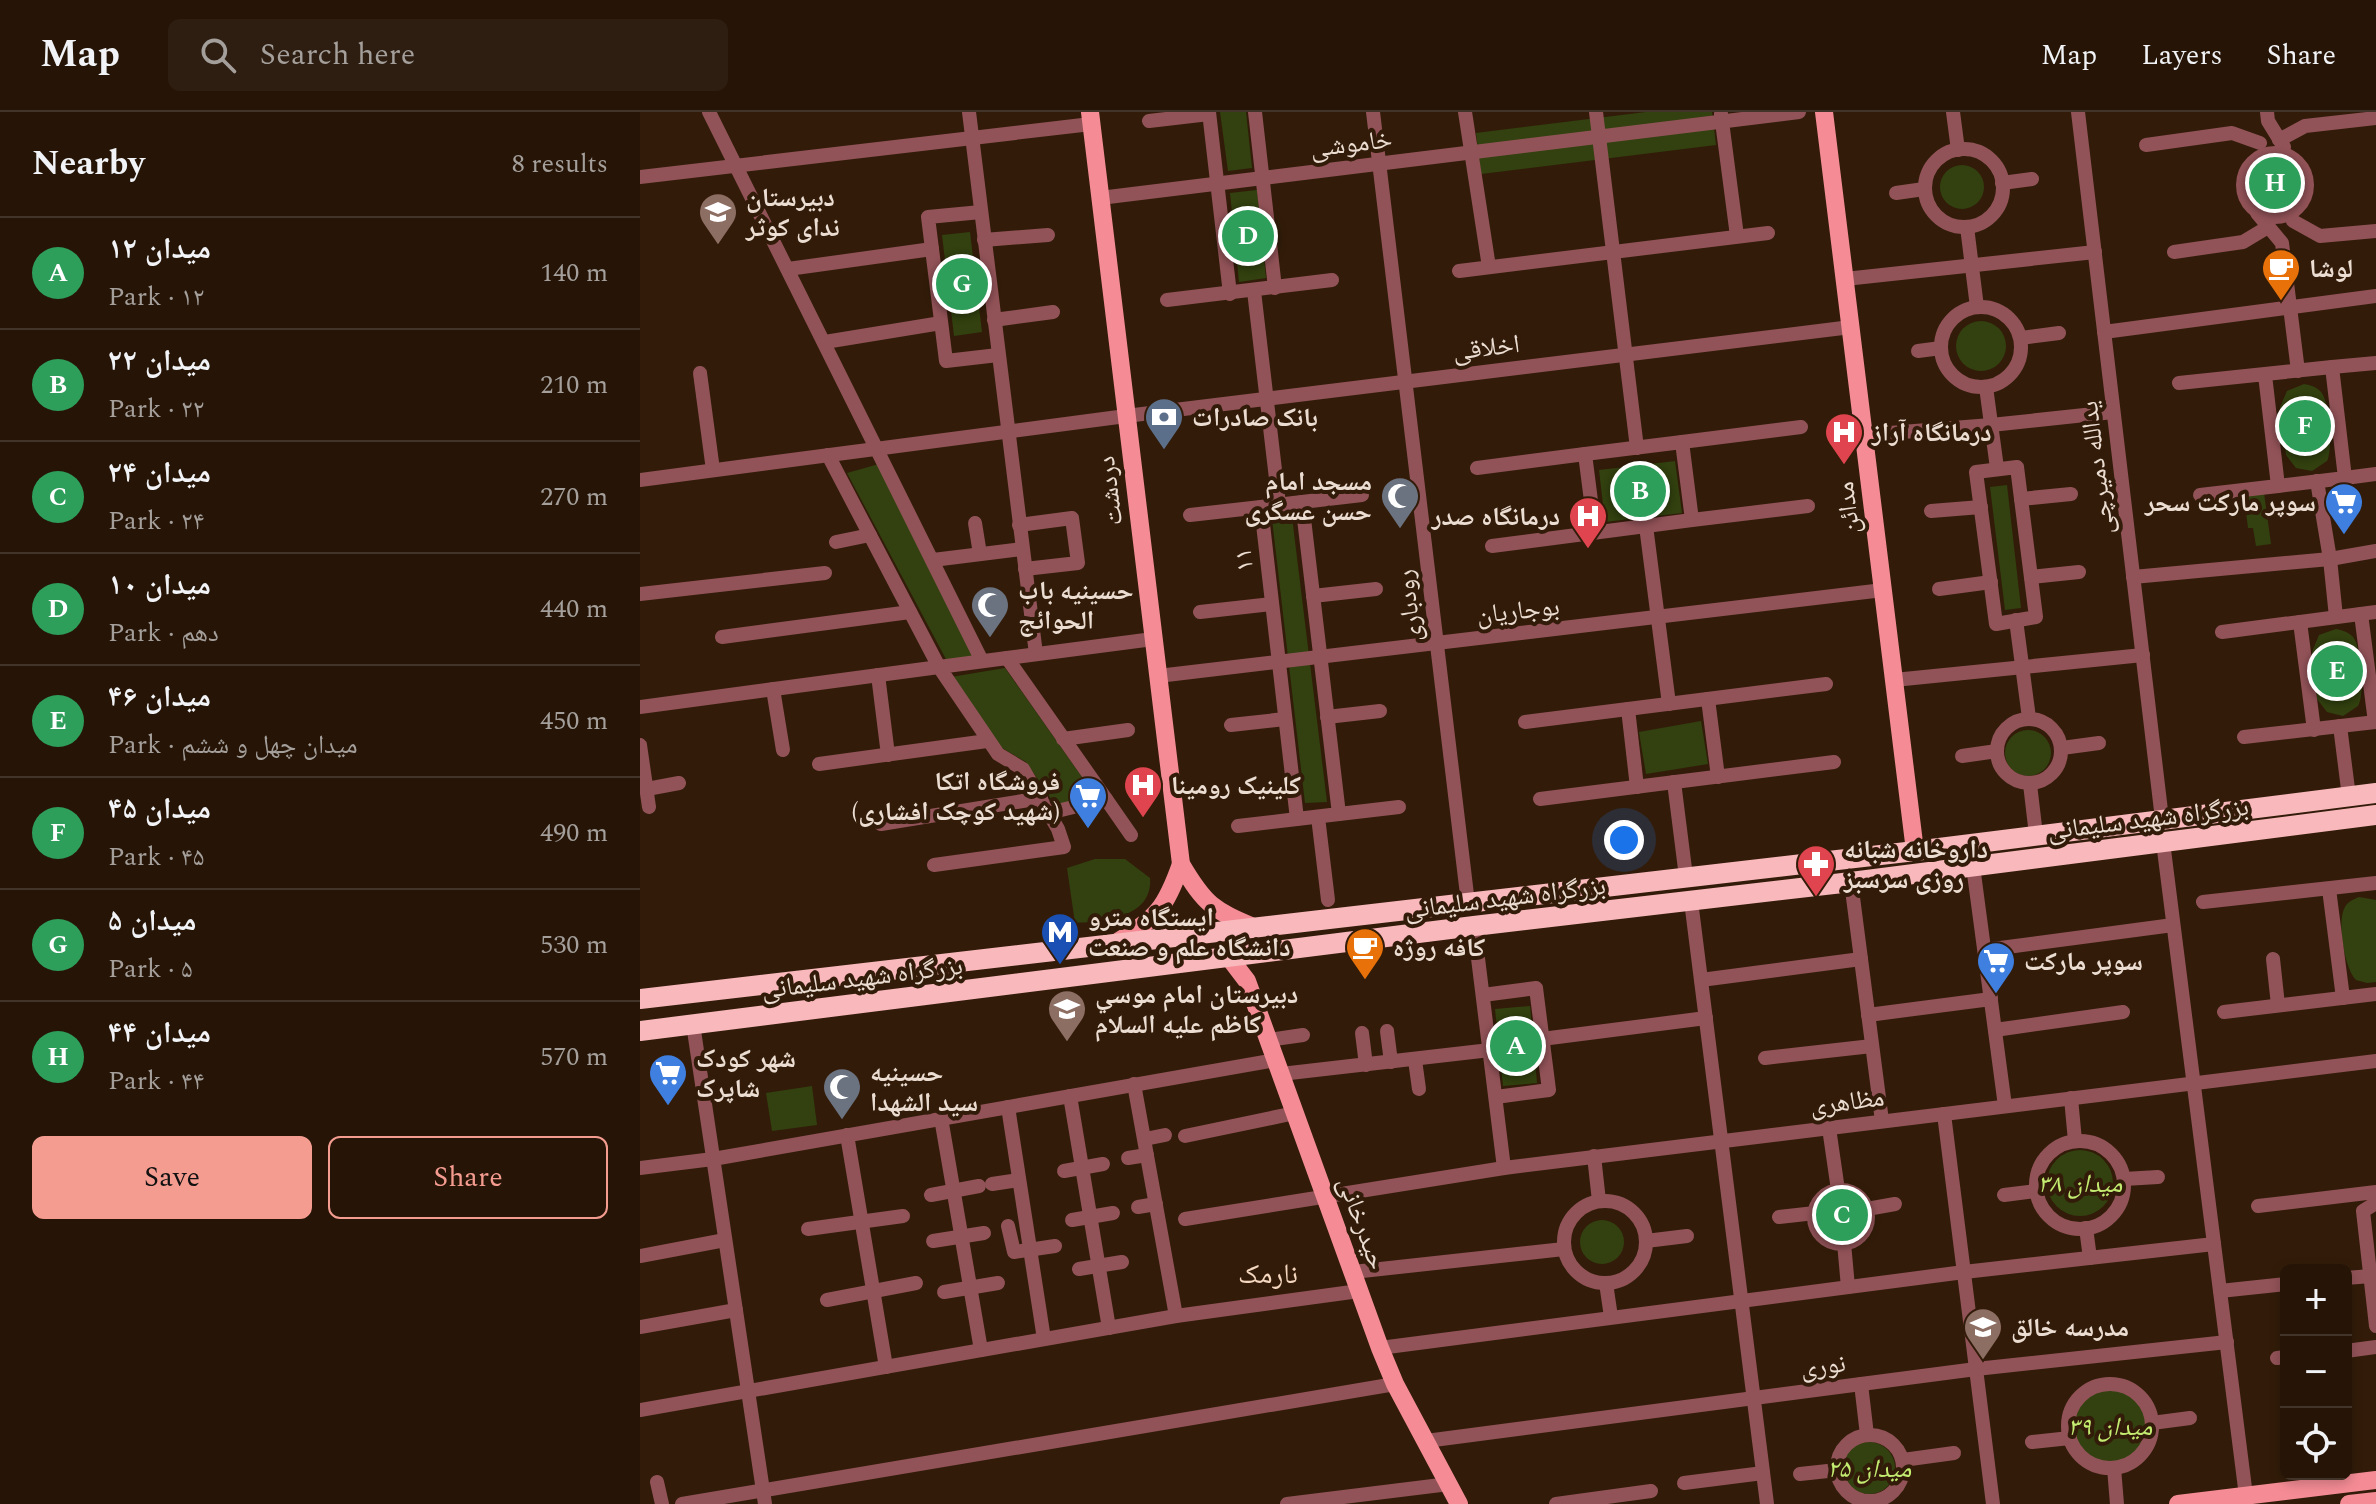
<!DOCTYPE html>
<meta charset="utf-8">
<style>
:root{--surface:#261507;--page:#2e1e11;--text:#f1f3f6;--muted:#a49f9b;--line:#423428;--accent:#f59c90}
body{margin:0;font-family:Spectral,"Noto Naskh Arabic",serif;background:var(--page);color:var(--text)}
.controls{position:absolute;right:24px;bottom:24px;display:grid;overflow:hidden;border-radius:12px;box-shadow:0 4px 12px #0003}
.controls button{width:72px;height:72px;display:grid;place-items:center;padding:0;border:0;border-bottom:2px solid var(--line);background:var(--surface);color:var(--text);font:40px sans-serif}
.you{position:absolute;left:984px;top:728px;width:28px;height:28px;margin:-20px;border:6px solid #fff;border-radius:50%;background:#1a73e8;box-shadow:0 0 0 12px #1a73e833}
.badge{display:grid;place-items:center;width:52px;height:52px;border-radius:50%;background:var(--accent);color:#fff;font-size:26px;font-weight:700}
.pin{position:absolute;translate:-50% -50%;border:4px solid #fff;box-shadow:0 2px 8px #0006}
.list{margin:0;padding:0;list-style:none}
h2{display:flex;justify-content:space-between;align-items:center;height:104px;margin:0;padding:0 32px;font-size:34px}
h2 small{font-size:26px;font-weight:400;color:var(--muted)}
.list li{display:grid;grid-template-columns:52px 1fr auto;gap:24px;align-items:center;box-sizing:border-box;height:112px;padding:0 32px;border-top:2px solid var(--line)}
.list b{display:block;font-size:30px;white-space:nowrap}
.list p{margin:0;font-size:26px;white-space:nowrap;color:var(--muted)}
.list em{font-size:26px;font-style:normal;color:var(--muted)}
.actions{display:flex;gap:16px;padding:24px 32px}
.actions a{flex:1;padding:18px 0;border:2px solid var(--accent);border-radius:12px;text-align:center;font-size:28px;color:var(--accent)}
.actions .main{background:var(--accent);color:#111}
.icon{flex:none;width:44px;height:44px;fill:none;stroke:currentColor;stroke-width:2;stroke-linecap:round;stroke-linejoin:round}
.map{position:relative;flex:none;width:1736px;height:1392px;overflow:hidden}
header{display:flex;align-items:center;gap:48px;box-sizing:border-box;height:112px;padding:0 40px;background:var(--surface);border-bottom:2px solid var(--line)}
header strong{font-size:38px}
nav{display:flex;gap:44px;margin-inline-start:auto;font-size:28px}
.search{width:560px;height:72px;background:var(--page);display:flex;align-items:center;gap:20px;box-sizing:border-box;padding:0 28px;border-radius:12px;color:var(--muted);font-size:30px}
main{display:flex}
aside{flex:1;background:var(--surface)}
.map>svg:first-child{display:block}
</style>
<header>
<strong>Map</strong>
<div class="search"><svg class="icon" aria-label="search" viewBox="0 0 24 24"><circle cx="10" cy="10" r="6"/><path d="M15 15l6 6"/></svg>Search here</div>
<nav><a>Map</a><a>Layers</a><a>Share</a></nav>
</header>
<main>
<aside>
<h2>Nearby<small>8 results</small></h2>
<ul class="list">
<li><span class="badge" style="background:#2e9e5b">A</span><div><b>میدان ۱۲</b><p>Park · ۱۲</p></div><em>140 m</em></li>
<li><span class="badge" style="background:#2e9e5b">B</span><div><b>میدان ۲۲</b><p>Park · ۲۲</p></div><em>210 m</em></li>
<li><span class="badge" style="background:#2e9e5b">C</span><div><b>میدان ۲۴</b><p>Park · ۲۴</p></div><em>270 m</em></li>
<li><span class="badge" style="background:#2e9e5b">D</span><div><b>میدان ۱۰</b><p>Park · دهم</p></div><em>440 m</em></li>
<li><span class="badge" style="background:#2e9e5b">E</span><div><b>میدان ۴۶</b><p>Park · میدان چهل و ششم</p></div><em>450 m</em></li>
<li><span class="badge" style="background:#2e9e5b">F</span><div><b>میدان ۴۵</b><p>Park · ۴۵</p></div><em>490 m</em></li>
<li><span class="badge" style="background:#2e9e5b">G</span><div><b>میدان ۵</b><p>Park · ۵</p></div><em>530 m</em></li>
<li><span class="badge" style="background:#2e9e5b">H</span><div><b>میدان ۴۴</b><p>Park · ۴۴</p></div><em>570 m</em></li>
</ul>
<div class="actions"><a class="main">Save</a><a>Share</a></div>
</aside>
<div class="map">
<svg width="1736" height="1392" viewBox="0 0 1736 1392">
<rect width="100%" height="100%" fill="#321c09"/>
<g fill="#32410f">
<polygon points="580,0 606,0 612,56 588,59"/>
<polygon points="1006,0 1072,0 1076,33 841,62 836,21"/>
<circle cx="1635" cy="73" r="26"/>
<circle cx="1322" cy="75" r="22"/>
<polygon points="617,78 626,166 599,170 590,81"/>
<polygon points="330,120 342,220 314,224 302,123"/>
<circle cx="1341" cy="234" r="25"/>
<path d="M1664,272C1671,273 1676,275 1681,280C1690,291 1693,337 1687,349L1672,359L1656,356L1646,343L1640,295L1647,279Z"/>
<polygon points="1035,349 1042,401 965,410 959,358"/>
<polygon points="239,352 333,544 307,549 207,361"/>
<polygon points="1367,373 1381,496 1365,498 1350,375"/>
<polygon points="1624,381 1631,432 1616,434 1613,416 1608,416 1604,384"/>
<polygon points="652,405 687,690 665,691 632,407"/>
<path d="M1696,517C1702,518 1708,520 1713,525C1722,536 1725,582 1718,594L1703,604L1687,600L1677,587L1672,540L1679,523Z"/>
<polygon points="365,556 454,682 416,694 386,650 357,633 311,565"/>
<polygon points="1061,609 1068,652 1006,662 999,620"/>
<circle cx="1388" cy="641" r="23"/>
<path d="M455,747H485L510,766C513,806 464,809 435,811L427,756Z"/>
<path d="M1719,785L1736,788V870L1727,871L1716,868C1705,857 1697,812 1704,797C1707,790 1712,788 1719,785Z"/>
<polygon points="890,894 897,971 863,974 855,897"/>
<polygon points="172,974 177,1013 132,1019 126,981"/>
<circle cx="1440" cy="1071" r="33"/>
<circle cx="1202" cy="1105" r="25"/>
<circle cx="962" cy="1130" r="22"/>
<polygon points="1473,1274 1493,1280 1512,1311 1506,1336 1474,1356 1436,1339 1430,1301 1445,1281"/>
<circle cx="1229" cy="1356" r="26"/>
</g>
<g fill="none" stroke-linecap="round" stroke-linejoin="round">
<g stroke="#925358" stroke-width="14">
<polyline points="69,0 342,549"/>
<polyline points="329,0 396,542"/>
<polyline points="569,0 590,182"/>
<polyline points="615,0 635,176"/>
<polyline points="733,0 828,791"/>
<polyline points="825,0 849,155"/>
<polyline points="956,0 997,336"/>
<polyline points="1313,0 1318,38"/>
<polyline points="1438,0 1522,707"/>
<polyline points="1627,0 1628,9 1644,35"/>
<polyline points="1081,2 1097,124"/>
<polyline points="509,9 569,2"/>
<polyline points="1639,28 1665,14 1736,6"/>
<polyline points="1506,33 1592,21 1620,31"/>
<circle cx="1324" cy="76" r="39"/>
<circle cx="1635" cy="73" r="32"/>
<polyline points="0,65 451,12"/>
<polyline points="1362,71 1392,67"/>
<polyline points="1256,81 1284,77"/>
<polyline points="460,86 1159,0"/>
<polyline points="341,100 288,105 306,249 358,243"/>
<polyline points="1617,101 1642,131 1658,259"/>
<polyline points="1653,109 1680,124 1736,119"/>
<polyline points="1327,115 1337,195"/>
<polyline points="344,128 408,123"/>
<polyline points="1534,140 1603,130 1628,115"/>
<polyline points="148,157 292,137"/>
<polyline points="819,159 1128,121"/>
<polyline points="1205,167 1455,140"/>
<polyline points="614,179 639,392"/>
<polyline points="527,188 692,168"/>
<circle cx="1341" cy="235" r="40"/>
<polyline points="354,208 413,200"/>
<polyline points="1464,220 1736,184"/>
<polyline points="1381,226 1419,221"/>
<polyline points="185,230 301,211"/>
<polyline points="1278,239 1301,236"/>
<polyline points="1692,255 1736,251"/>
<polyline points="60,261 73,358"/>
<polyline points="1539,271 1692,255 1705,366 1638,374 1625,263"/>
<polyline points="1346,275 1357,356"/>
<polyline points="1224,323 1351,313 1473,300"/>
<polyline points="1042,330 1161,315"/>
<polygon points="1377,355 1396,505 1356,512 1336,360"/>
<polyline points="837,356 945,342"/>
<polyline points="1705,366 1736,362"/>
<polyline points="0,368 486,304 1211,215"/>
<polyline points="1677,369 1690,447 1696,505"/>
<polyline points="1560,383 1638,374"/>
<polyline points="1381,387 1431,382"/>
<polygon points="662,390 699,702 657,707 621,395"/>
<polyline points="662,390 722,383"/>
<polyline points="1291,399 1341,395"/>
<polyline points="550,403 621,395"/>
<polyline points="1052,408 1168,394"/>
<polyline points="335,411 340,442"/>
<polyline points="379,413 432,406 438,451 385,457"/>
<polyline points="1006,414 1029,592"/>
<polyline points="196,430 230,423"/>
<polyline points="852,434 1052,408 1042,330 945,342 955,420"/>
<polyline points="293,448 382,437"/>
<polyline points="1391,465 1439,460"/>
<polyline points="1493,465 1690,447 1736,439"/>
<polyline points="1299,477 1351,470"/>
<polyline points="0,482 185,461"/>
<polyline points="673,484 736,477"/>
<polyline points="560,500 632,492"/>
<polyline points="1721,502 1735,610"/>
<polyline points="1376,508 1389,606"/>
<polyline points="1660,510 1674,618"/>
<polyline points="1582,520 1736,500"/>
<polyline points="82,525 270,500"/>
<polyline points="367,546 513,527"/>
<polyline points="238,563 248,643"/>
<polyline points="518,564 1243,478"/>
<polyline points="1254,568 1503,543"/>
<polyline points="133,577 143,638"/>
<polyline points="1068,587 1078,665"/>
<polyline points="0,595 299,555 188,343"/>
<polyline points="988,597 997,675"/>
<polyline points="687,605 740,599"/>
<circle cx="1389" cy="639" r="32"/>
<polyline points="885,610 1186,572"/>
<polyline points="591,613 645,607"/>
<polyline points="1700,614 1709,685"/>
<polyline points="1604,625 1736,610"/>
<polyline points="423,627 488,618"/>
<polyline points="0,633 9,695"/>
<polyline points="1422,636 1459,631"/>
<polyline points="1322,644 1357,639"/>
<polyline points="179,652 347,629"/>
<polyline points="1034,670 1046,765"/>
<polyline points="1390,672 1396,723"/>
<polyline points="7,677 39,671"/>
<polyline points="466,687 491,723"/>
<polyline points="900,687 1194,650"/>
<polyline points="699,702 759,695"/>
<polyline points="678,705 688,788"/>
<polyline points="241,712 401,686"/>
<polyline points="598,714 657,707"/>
<polyline points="1523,730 1606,1384"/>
<polyline points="294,753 424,735 418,717 383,657 358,642 299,555 367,546 466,687 409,701"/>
<polyline points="1333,754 1365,994"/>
<polyline points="1211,770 1242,1009"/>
<polyline points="1689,777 1703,886"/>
<polyline points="1051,789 1127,1392"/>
<polyline points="1563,790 1736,771"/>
<polyline points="834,814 864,1056"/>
<polyline points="1345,838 1533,813"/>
<polyline points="1633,847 1638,893"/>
<polyline points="1061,868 1221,847"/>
<polyline points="843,883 896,876 909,978 856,985"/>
<polyline points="1584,900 1736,882"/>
<polyline points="1228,903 1351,887"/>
<polyline points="53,912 125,1392"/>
<polyline points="1355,918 1483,900"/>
<polyline points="747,919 751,950"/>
<polyline points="722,921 726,953"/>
<polyline points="902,927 1066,906"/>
<polyline points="628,928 663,923"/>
<polyline points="1125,946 1232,934"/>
<polyline points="775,948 779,977"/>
<polyline points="641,962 850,938"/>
<polyline points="494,972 536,1204"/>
<polyline points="430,984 469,1216"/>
<polyline points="1431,986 1435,1029"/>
<polyline points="368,995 404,1227"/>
<polyline points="1304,1002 1353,1392"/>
<polyline points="301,1006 341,1238"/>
<polyline points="1189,1016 1198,1078"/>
<polyline points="207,1023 246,1255"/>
<polyline points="545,1024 655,1001"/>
<polyline points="505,1027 525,1023"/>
<circle cx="1440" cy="1073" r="44"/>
<polyline points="954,1044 959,1089"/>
<polyline points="488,1046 507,1043"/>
<polyline points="0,1056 73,1047 636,948"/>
<polyline points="424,1059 463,1052"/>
<polyline points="1484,1067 1518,1065"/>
<polyline points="352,1072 379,1068"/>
<circle cx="1201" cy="1105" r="27"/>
<polyline points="291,1083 339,1074"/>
<polyline points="1364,1083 1396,1079"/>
<circle cx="965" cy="1130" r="41"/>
<polyline points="1736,1091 1723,1099 1736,1214"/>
<polyline points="1618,1094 1736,1080"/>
<polyline points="498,1095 516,1092"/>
<polyline points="1227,1097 1255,1092"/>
<polyline points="1139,1105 1175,1101"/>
<polyline points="545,1107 864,1056 1736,949"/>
<polyline points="432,1108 473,1101"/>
<polyline points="368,1114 374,1140 415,1134"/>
<polyline points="1446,1116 1450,1146"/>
<polyline points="168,1117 263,1104"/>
<polyline points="293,1129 344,1121"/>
<polyline points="1006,1129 1047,1124"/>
<polyline points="1204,1131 1208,1175"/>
<polyline points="0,1144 85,1128"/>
<polyline points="439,1157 482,1150"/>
<polyline points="713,1160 924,1137"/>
<polyline points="1706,1166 1731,1164"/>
<polyline points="966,1171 971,1205"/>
<polyline points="1580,1179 1646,1172"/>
<polyline points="304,1180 358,1171"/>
<polyline points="187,1188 276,1171"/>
<polyline points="0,1215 96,1198"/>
<polyline points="740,1236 1324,1160 1574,1132"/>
<polyline points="1706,1239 1736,1235"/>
<polyline points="1637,1246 1646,1245"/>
<polyline points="1221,1272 1227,1323"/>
<circle cx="1470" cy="1314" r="42"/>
<polyline points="0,1298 536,1204 719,1179"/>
<polyline points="1512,1311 1550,1306"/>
<circle cx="1230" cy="1356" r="33"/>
<polyline points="786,1329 1336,1257 1587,1230"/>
<polyline points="1392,1330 1430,1326"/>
<polyline points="1263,1348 1314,1341"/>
<polyline points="1474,1356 1477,1392"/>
<polyline points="1160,1362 1197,1358"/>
<polyline points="17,1370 22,1392"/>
<polyline points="1044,1371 1123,1361"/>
<polyline points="42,1392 755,1272"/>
<polyline points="647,1392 809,1372"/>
<polyline points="916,1392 1011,1379"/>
</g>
<g stroke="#f58c95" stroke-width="18">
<path d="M450,0L541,752C565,793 573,798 616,816"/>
<polyline points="1184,0 1275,739"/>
<path d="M479,829C517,806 526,795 541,752"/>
<polyline points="588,844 607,869 740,1236 755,1272 819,1392"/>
<polyline points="1538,1392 1736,1368"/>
<polyline points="1709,1392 1736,1389"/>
</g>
<g stroke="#f9b8bc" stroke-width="20">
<polyline points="0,887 1275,739 1736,681"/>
<polyline points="0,919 834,814 1211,770 1736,703"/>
</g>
</g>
<defs>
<symbol id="school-pin" viewBox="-11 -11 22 30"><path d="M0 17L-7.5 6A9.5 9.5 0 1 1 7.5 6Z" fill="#8d6e63" stroke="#321c09"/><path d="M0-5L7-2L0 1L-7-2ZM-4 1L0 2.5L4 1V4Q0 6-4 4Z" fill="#fff"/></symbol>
<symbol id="cafe-pin" viewBox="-11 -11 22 30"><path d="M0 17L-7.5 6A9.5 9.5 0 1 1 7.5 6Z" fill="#e8710a" stroke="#321c09"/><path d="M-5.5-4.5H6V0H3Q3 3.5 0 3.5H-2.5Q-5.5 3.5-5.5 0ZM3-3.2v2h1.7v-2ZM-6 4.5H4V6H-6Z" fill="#fff"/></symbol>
<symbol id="bank-pin" viewBox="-11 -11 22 30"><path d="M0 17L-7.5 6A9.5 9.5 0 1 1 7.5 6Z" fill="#5c6f8a" stroke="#321c09"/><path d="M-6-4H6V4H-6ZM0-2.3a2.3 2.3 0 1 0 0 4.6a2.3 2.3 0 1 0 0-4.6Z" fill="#fff"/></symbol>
<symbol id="hospital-pin" viewBox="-11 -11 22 30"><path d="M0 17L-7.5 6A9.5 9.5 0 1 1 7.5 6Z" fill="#e0444e" stroke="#321c09"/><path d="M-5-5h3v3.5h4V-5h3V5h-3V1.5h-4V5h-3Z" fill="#fff"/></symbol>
<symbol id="mosque-pin" viewBox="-11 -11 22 30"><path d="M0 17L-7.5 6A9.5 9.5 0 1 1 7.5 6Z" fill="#6b7280" stroke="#321c09"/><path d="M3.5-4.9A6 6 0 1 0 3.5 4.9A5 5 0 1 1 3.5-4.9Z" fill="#fff"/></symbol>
<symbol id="supermarket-pin" viewBox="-11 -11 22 30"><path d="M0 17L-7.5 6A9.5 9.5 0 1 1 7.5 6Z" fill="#3f7fe0" stroke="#321c09"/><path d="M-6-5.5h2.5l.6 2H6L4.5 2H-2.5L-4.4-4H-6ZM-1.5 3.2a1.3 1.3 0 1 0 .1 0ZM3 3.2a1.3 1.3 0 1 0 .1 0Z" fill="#fff"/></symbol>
<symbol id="pharmacy-pin" viewBox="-11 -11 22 30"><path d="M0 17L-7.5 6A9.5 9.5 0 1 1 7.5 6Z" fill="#e0444e" stroke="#321c09"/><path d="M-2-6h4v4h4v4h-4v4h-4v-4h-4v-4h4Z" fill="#fff"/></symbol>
<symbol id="metro-pin" viewBox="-11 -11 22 30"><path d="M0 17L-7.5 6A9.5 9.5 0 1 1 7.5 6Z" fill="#1a4fb4" stroke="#321c09"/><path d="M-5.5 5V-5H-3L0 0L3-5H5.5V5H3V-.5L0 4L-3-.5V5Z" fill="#fff"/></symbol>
</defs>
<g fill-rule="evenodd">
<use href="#school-pin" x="56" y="78" width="44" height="60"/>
<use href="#cafe-pin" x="1619" y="134" width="44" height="60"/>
<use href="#bank-pin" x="502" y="283" width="44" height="60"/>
<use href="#hospital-pin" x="1182" y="298" width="44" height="60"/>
<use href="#mosque-pin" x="738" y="362" width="44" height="60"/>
<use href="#supermarket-pin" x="1682" y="368" width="44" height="60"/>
<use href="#hospital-pin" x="926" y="382" width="44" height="60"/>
<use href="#mosque-pin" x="328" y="471" width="44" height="60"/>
<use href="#hospital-pin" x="481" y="651" width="44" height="60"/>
<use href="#supermarket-pin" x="426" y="662" width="44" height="60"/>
<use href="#pharmacy-pin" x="1154" y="730" width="44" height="60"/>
<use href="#metro-pin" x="398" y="798" width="44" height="60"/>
<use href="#cafe-pin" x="703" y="813" width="44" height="60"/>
<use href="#supermarket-pin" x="1334" y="827" width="44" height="60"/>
<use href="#school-pin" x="405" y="875" width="44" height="60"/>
<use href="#supermarket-pin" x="6" y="939" width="44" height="60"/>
<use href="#mosque-pin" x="180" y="953" width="44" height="60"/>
<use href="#school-pin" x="1321" y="1193" width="44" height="60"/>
</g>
<g text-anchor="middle" stroke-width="8" stroke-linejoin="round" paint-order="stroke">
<g font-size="26" fill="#ecddd2" stroke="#321c09">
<text transform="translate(711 31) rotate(-7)" y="9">خاموشی</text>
<text transform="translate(846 235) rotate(-7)" y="9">اخلاقی</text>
<text transform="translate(1456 356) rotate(-97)" y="9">یدالله دمیرچی</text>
<text transform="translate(469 379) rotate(-97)" y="9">دردشت</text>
<text transform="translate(1207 396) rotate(-97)" y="9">مدائن</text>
<text transform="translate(603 448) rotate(-97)" y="9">۱۱</text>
<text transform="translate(768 494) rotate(-97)" y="9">رودباری</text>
<text transform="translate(878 498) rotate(-6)" y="9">بوجاریان</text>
<text transform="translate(1508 706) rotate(-7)" y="9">بزرگراه شهید سلیمانی</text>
<text transform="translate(865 785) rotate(-7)" y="9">بزرگراه شهید سلیمانی</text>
<text transform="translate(222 865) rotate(-7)" y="9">بزرگراه شهید سلیمانی</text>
<text transform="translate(1207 989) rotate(-7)" y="9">مظاهری</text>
<text transform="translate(723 1111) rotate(70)" y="9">حیدرخانی</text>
<text transform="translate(1183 1253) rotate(-7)" y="9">نوری</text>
</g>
<g font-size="26" font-weight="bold" fill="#ecddd2" stroke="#321c09" text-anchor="start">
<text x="106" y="94">دبیرستان<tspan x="106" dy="30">ندای کوثر</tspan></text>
<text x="1669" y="165">لوشا</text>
<text x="552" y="314">بانک صادرات</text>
<text x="1232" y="329">درمانگاه آراز</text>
<text x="732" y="378" text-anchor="end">مسجد امام<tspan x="732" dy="30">حسن عسگری</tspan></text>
<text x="1676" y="399" text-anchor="end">سوپر مارکت سحر</text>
<text x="920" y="413" text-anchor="end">درمانگاه صدر</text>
<text x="378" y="487">حسینیه باب<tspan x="378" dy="30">الحوائج</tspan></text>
<text x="420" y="678" text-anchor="end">فروشگاه اتکا<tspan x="420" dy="30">(شهید کوچک افشاری)</tspan></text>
<text x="531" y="682">کلینیک رومینا</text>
<text x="1204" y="746">داروخانه شبانه<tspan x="1204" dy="30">روزی سرسبز</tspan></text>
<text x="448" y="814">ایستگاه مترو<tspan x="448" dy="30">دانشگاه علم و صنعت</tspan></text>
<text x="753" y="844">کافه روژه</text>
<text x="1384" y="858">سوپر مارکت</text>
<text x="455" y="891">دبيرستان امام موسي<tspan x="455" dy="30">كاظم عليه السلام</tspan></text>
<text x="56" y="955">شهر کودک<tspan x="56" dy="30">شاپرک</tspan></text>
<text x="230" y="969">حسینیه<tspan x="230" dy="30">سید الشهدا</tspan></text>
<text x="1371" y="1224">مدرسه خالق</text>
</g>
<g font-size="26" font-style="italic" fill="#c3ec71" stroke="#321c09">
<text x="1440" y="1080">میدان ۳۸</text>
<text x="1470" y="1323">میدان ۳۹</text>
<text x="1229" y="1365">میدان ۲۵</text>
</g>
<g font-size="28" fill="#f5d7c0" stroke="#321c09">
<text x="628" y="1171">نارمک</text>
</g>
</g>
</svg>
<div class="controls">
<button>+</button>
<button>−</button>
<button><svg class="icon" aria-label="locate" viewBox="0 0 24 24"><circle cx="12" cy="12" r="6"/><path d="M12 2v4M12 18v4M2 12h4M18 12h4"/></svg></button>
</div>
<div class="you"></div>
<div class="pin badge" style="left:876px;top:934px;background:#2e9e5b">A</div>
<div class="pin badge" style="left:1000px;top:379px;background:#2e9e5b">B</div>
<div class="pin badge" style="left:1202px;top:1103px;background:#2e9e5b">C</div>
<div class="pin badge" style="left:608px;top:124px;background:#2e9e5b">D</div>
<div class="pin badge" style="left:1697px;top:559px;background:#2e9e5b">E</div>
<div class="pin badge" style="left:1665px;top:314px;background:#2e9e5b">F</div>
<div class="pin badge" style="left:322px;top:172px;background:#2e9e5b">G</div>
<div class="pin badge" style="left:1635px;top:71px;background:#2e9e5b">H</div>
</div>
</main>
